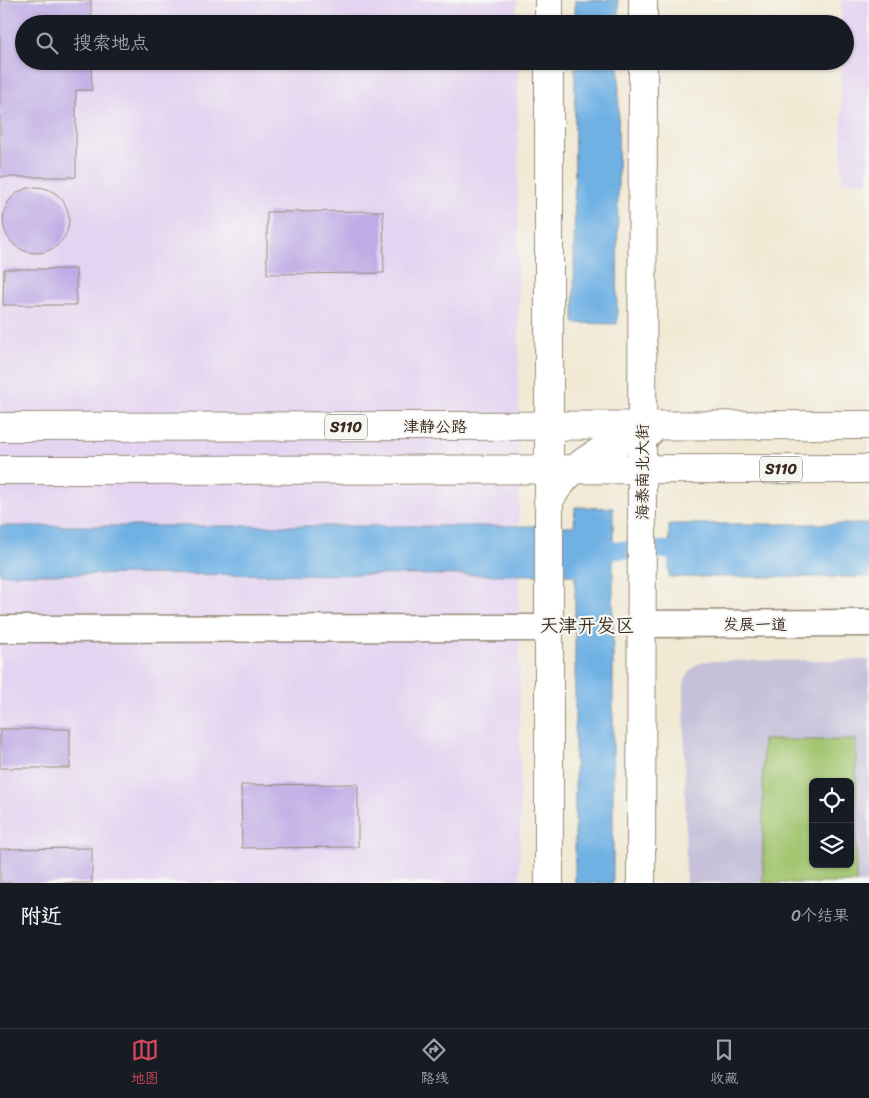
<!DOCTYPE html>
<html lang="zh">
<meta charset="utf-8">
<style>
:root{--surface:#171b24;--page:#242831;--text:#f1f3f6;--muted:#9ea1a6;--line:#363941;--accent:#d1495b}
body{margin:0;font-family:Sriracha,"LXGW WenKai TC",sans-serif;background:var(--page);color:var(--text)}
.controls{position:absolute;right:15px;bottom:15px;display:grid;overflow:hidden;border-radius:8px;box-shadow:0 1px 4px #0004}
.controls button{width:45px;height:45px;display:grid;place-items:center;padding:0;border:0;border-bottom:1px solid var(--line);background:var(--surface);color:var(--text);font:25px sans-serif}
.list{margin:0;padding:0;list-style:none}
h2{display:flex;justify-content:space-between;align-items:center;height:65px;margin:0;padding:0 20px;font-size:21px}
h2 small{font-size:16px;font-weight:400;color:var(--muted)}
.icon{flex:none;width:28px;height:28px;fill:none;stroke:currentColor;stroke-width:2;stroke-linecap:round;stroke-linejoin:round}
.map{position:relative;flex:none;width:869px;height:883px;overflow:hidden}
.search{position:absolute;background:var(--surface);box-shadow:0 1px 4px #0004;left:15px;right:15px;top:15px;height:55px;display:flex;align-items:center;gap:12px;box-sizing:border-box;padding:0 18px;border-radius:28px;color:var(--muted);font-size:19px}
.sheet{height:145px;background:var(--surface)}
nav{display:flex;justify-content:space-around;align-items:center;box-sizing:border-box;height:70px;border-top:1px solid var(--line);background:var(--surface);font-size:14px;color:var(--muted)}
nav a{display:grid;justify-items:center;gap:2px}
nav .on{color:var(--accent)}
.map>svg:first-child{display:block}
</style>
<div class="map">
<svg width="869" height="883" viewBox="0 0 869 883">
<rect width="100%" height="100%" fill="#f6f6f2"/>
<filter id="ink" filterUnits="userSpaceOnUse"><feTurbulence type="fractalNoise" baseFrequency=".02" numOctaves="2"/><feDisplacementMap in="SourceGraphic" scale="10" xChannelSelector="R" yChannelSelector="G"/><feConvolveMatrix kernelMatrix="1 2 1 2 8 2 1 2 1" color-interpolation-filters="sRGB"/></filter>
<filter id="wash" filterUnits="userSpaceOnUse"><feTurbulence type="fractalNoise" baseFrequency=".0096" numOctaves="4" result="noise"/><feDisplacementMap in="SourceGraphic" scale="20" xChannelSelector="R" yChannelSelector="G"/><feGaussianBlur stdDeviation="1.12" result="paint"/><feColorMatrix in="noise" values="0 0 0 0 0 0 0 0 0 0 0 0 0 0 0 0 0 1.4 0 .05"/><feComposite in="paint" operator="in"/></filter>
<g filter="url(#wash)">
<rect width="100%" height="100%" fill="#f1e9d4"/>
<g fill="#e4d3f1">
<polygon points="0,0 517,0 517,24 24,24 24,61 518,61 520,883 0,883"/>
<polygon points="841,0 869,0 869,182 842,181 841,61 845,61 845,24 841,24"/>
</g>
<path fill="#c6c0d9" fill-rule="evenodd" d="M869,660V883H686L684,683L689,672L696,665L706,661ZM813,782H850V864H813Z"/>
<path fill="#a2c56f" stroke="#6e7846" fill-rule="evenodd" d="M763,740H856V883H763ZM813,782H850V864H813Z"/>
<g fill="#70b1e4" stroke="#566e81">
<polygon points="575,0 618,0 619,24 575,24"/>
<polygon points="575,61 619,61 617,324 574,323"/>
<polygon points="575,507 613,508 613,883 575,883 575,575 0,574 0,526 574,526"/>
<rect x="669" y="524" width="200" height="53"/>
</g>
<g fill="none" stroke-linecap="round" stroke-linejoin="round">
<polyline stroke="#70b1e4" stroke-width="18" points="590,550 692,550"/>
</g>
<g id="blocks">
<g fill="#bfabe5">
<polygon points="0,0 91,0 91,24 24,24 24,61 91,61 92,90 76,90 76,177 0,177"/>
<circle cx="36" cy="220" r="33"/>
<polygon points="383,211 384,273 267,274 267,212"/>
<polygon points="4,269 76,269 76,305 3,305"/>
<rect x="0" y="729" width="70" height="39"/>
<polygon points="358,784 358,847 242,848 241,785"/>
<polygon points="92,848 92,883 0,883 0,849"/>
</g>
</g>
</g>
<g filter="url(#ink)">
<use href="#blocks" fill-opacity="0" stroke="#968a79" stroke-width="1"/>
<g fill="none" stroke-linecap="round" stroke-linejoin="round">
<defs>
<g id="secondary">
<polyline points="641,624 869,623"/>
<polyline points="0,629 548,628"/>
</g>
<g id="primary">
<polyline points="549,24 549,0"/>
<polyline points="643,24 643,0"/>
<polyline points="549,883 549,61"/>
<polyline points="641,883 643,61"/>
</g>
<g id="trunk">
<polyline points="0,427 869,425"/>
<polyline points="0,470 869,469"/>
<path d="M548,502C570,463 607,444 649,433"/>
</g>
</defs>
<use href="#secondary" stroke="#968a79" stroke-width="29"/>
<use href="#primary" stroke="#968a79" stroke-width="30"/>
<use href="#trunk" stroke="#968a79" stroke-width="30"/>
<use href="#secondary" stroke="#fff" stroke-width="26"/>
<use href="#primary" stroke="#fff" stroke-width="28"/>
<use href="#trunk" stroke="#fff" stroke-width="28"/>
</g>
</g>
<g text-anchor="middle" stroke-width="4.5" stroke-linejoin="round" paint-order="stroke">
<g fill="#f6f6f2" stroke="#73675e" stroke-width="1">
<rect x="325" y="414.5" width="42" height="25" rx="4"/>
<rect x="760" y="456.5" width="42" height="25" rx="4"/>
</g>
<g font-size="15" font-weight="bold" fill="#3b2a1e">
<text x="346" y="432">S110</text>
<text x="781" y="474">S110</text>
</g>
<g font-size="16" fill="#3b2a1e" stroke="#f6f6f2">
<text x="435" y="432">津静公路</text>
<text transform="translate(642 472) rotate(-90)" y="6">海泰南北大街</text>
<text x="755" y="630">发展一道</text>
</g>
<g font-size="19" fill="#3b2a1e" stroke="#f6f6f2">
<text x="587" y="632">天津开发区</text>
</g>
</g>
</svg>
<div class="controls">
<button><svg class="icon" aria-label="locate" viewBox="0 0 24 24"><circle cx="12" cy="12" r="6"/><path d="M12 2v4M12 18v4M2 12h4M18 12h4"/></svg></button>
<button><svg class="icon" aria-label="layers" viewBox="0 0 24 24"><path d="M12 4l9 5-9 5-9-5zM3 14l9 5 9-5"/></svg></button>
</div>
<div class="search"><svg class="icon" aria-label="search" viewBox="0 0 24 24"><circle cx="10" cy="10" r="6"/><path d="M15 15l6 6"/></svg>搜索地点</div>
</div>
<section class="sheet">
<h2>附近<small>0个结果</small></h2>
<ul class="list">
</ul>
</section>
<nav>
<a class="on"><svg class="icon" aria-label="map" viewBox="0 0 24 24"><path d="M3 6l6-2 6 2 6-2v14l-6 2-6-2-6 2zM9 4v14M15 6v14"/></svg>地图</a>
<a><svg class="icon" aria-label="directions" viewBox="0 0 24 24"><path d="M12 3l9 9-9 9-9-9zM9 14v-3h6M13 9l2 2-2 2"/></svg>路线</a>
<a><svg class="icon" aria-label="saved" viewBox="0 0 24 24"><path d="M7 4h10v16l-5-4-5 4z"/></svg>收藏</a>
</nav>
